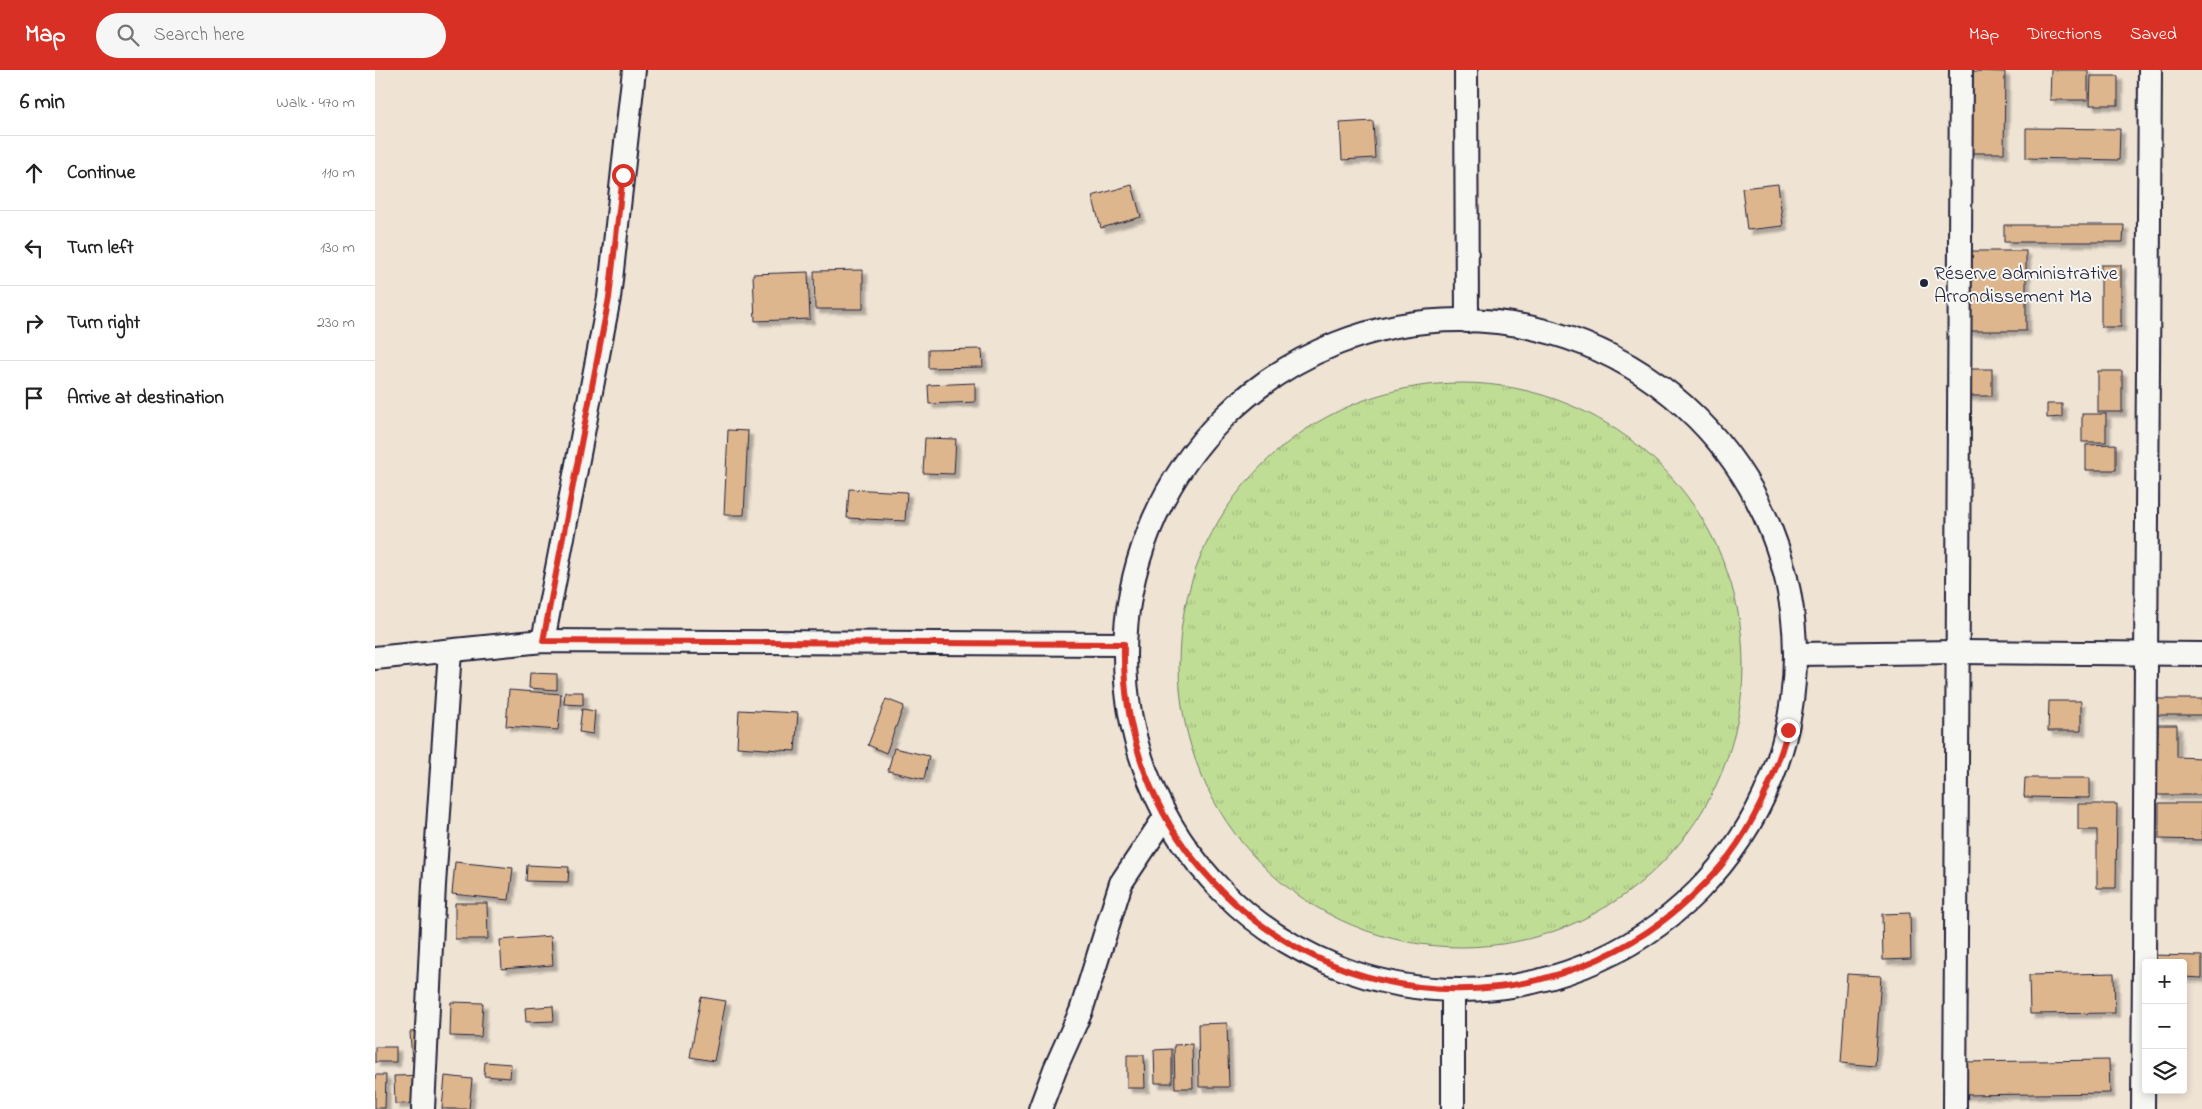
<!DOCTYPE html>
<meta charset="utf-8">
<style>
:root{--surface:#fff;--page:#f6f6f6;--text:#222;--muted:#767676;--line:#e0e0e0;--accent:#d93025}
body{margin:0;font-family:"Indie Flower",sans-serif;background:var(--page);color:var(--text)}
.controls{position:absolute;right:15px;bottom:15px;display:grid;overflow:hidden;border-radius:5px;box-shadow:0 2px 8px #0003}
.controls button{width:45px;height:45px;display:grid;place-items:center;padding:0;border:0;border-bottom:1px solid var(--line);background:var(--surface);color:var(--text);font:25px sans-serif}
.stop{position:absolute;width:15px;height:15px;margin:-11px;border:4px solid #d93025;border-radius:50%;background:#fff}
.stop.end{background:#d93025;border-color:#fff;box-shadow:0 1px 5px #0008}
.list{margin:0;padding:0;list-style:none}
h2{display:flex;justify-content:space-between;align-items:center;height:65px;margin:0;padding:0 20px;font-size:21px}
h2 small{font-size:16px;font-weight:400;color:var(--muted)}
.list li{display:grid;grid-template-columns:32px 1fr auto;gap:15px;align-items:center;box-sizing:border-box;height:75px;padding:0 20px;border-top:1px solid var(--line)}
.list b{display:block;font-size:19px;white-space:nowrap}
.list em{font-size:16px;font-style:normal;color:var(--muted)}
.icon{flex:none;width:28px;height:28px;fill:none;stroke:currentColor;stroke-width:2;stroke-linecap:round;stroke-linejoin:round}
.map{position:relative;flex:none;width:1827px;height:1039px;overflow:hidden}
header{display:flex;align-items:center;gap:30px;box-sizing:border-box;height:70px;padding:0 25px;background:var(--accent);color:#fff}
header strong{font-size:24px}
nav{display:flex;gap:28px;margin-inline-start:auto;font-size:18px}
.search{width:350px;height:45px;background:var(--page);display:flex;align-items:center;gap:12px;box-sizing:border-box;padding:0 18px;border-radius:28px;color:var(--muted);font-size:19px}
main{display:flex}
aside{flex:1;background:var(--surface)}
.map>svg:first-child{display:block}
</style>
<header>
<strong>Map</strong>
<div class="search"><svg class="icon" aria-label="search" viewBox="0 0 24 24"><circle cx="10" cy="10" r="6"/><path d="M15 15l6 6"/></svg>Search here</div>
<nav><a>Map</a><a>Directions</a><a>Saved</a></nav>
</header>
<main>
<aside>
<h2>6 min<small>Walk · 470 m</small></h2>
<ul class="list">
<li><svg class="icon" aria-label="ahead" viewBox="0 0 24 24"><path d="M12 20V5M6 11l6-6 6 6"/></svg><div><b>Continue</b></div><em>110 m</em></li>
<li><svg class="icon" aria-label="left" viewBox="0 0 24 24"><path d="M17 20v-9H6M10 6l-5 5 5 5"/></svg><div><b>Turn left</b></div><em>130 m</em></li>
<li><svg class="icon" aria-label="right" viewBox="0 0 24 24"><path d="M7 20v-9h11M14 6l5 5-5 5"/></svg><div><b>Turn right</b></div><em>230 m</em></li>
<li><svg class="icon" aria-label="arrive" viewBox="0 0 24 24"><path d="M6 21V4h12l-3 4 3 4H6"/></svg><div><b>Arrive at destination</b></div></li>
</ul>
</aside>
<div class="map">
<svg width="1827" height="1039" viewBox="0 0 1827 1039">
<defs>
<pattern id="park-tufts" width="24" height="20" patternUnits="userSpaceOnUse" patternTransform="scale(1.25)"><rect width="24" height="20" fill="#c0dd95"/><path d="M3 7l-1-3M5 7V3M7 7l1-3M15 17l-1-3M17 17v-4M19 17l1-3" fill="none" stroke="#a5bd81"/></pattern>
<filter id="shadow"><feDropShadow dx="4.5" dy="4.5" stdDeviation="1" flood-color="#0004"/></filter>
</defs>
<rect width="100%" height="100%" fill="#efe3d4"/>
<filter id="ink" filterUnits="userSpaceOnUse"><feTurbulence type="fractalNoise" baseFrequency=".02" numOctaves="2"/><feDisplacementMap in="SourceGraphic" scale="10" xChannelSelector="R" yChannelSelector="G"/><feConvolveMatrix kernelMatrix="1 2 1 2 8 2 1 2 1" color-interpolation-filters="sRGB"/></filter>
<g filter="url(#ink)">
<circle fill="url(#park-tufts)" stroke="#718068" cx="1086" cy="595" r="282"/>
<g fill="#deb68e" stroke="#22223b" filter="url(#shadow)">
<polygon points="1676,0 1713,0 1713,30 1675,30"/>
<polygon points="1596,1 1630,2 1629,83 1595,83"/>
<polygon points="1716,6 1743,6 1743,35 1715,35"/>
<polygon points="998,51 1000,88 967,90 965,53"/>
<polygon points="1651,58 1745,59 1744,90 1651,88"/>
<polygon points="1403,114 1408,156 1372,160 1367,118"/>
<polygon points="757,115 766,147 726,158 717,126"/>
<polygon points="1629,155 1749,155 1748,172 1629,172"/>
<rect x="1593" y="181" width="58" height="80"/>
<rect x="1726" y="195" width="20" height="62"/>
<polygon points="488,200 488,239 440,239 439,201"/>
<polygon points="433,202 435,249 380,251 378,204"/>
<polygon points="607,279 608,297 553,298 553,280"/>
<rect x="1591" y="299" width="26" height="27"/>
<rect x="1723" y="301" width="24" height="41"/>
<polygon points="600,313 600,332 554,334 553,315"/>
<polygon points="1672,334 1687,334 1687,347 1672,348"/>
<rect x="1707" y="344" width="24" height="28"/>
<polygon points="353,360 373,361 369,445 349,445"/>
<polygon points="550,368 581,369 579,404 548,403"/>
<polygon points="1741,374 1741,400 1711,400 1711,375"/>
<polygon points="474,419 532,422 530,451 472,448"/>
<polygon points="155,603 182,604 182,620 154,618"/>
<polygon points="134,620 186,624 183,660 131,656"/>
<polygon points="190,622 208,622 208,635 189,634"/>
<polygon points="511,629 529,636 511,683 493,675"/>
<polygon points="1782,629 1827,629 1827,645 1781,645"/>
<polygon points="1674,631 1706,631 1706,661 1673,661"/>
<polygon points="207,639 220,641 218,664 204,662"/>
<polygon points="364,640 423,643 420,681 362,677"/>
<polygon points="1783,655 1802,655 1802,687 1827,688 1827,725 1782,725"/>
<polygon points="519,678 554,686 549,709 513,701"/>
<polygon points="1650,708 1715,708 1715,728 1649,727"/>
<polygon points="1784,733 1827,733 1827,770 1784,769"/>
<polygon points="1703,734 1742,734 1741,818 1722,818 1722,760 1703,760"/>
<polygon points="80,792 138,798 134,830 77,824"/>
<polygon points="152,795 194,797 193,812 151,811"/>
<polygon points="80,833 112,833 113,869 80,869"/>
<polygon points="1535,843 1536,889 1508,890 1507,844"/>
<polygon points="176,866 178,895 127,899 125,870"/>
<polygon points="1774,885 1827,886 1827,908 1808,907 1808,893 1774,893"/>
<polygon points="1739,903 1740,943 1655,944 1654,905"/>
<polygon points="1472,904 1506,906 1500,996 1466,993"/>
<polygon points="326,927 351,931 339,991 315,987"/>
<polygon points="76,932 108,933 106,967 75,966"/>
<polygon points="178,936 179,951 151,952 150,938"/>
<polygon points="852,953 854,1017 824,1017 823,954"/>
<polygon points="52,960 54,990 37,991 35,962"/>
<polygon points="817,974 818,1018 800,1018 799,975"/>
<rect x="0" y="977" width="21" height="15"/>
<polygon points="797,979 797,1013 780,1013 779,980"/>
<polygon points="752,985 769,985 770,1018 752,1018"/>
<polygon points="1734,990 1735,1023 1587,1025 1586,992"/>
<polygon points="110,992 136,994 135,1008 109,1006"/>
<polygon points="0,1005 11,1005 10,1038 0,1038"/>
<polygon points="55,1005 55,1033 20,1034 19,1006"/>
<polygon points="70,1006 97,1009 94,1039 67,1039"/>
</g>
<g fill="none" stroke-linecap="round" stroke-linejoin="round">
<defs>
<g id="street">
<polyline points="1091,0 1092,251"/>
<circle cx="1085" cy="585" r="335"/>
<polyline points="168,571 234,228 259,0"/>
<polyline points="1421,584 1583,582 1827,584"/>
<polyline points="0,588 168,571 749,574"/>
<polyline points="1078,920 1078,1039"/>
<polyline points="48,1039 59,815 75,581"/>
<polyline points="665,1039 680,999 706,941 746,813 790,747"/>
<polyline points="1580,1039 1586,0"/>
<polyline points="1768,1039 1775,0"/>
</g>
</defs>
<use href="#street" stroke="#22223b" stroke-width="26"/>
<use href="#street" stroke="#f6f6f2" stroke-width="22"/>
</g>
</g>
<g fill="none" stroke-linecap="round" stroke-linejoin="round" filter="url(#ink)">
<path stroke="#d93025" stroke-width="6" d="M248,105L234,228L168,571L749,574C747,652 771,730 820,791C956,961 1205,961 1345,797C1379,757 1399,709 1413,660"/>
</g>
<circle fill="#22223b" stroke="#f6f6f2" stroke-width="2" cx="1549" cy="213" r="5"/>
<g text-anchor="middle" stroke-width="4" stroke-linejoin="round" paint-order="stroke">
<g font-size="20" fill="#22223b" stroke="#f6f6f2" text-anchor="start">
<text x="1559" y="209">Réserve administrative<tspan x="1559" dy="23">Arrondissement Ma</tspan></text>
</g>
</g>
</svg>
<div class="controls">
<button>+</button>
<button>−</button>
<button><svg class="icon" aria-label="layers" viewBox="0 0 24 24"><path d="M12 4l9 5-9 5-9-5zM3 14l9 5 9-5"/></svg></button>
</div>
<div class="stop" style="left:248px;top:105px"></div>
<div class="stop end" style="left:1413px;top:660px"></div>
</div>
</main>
